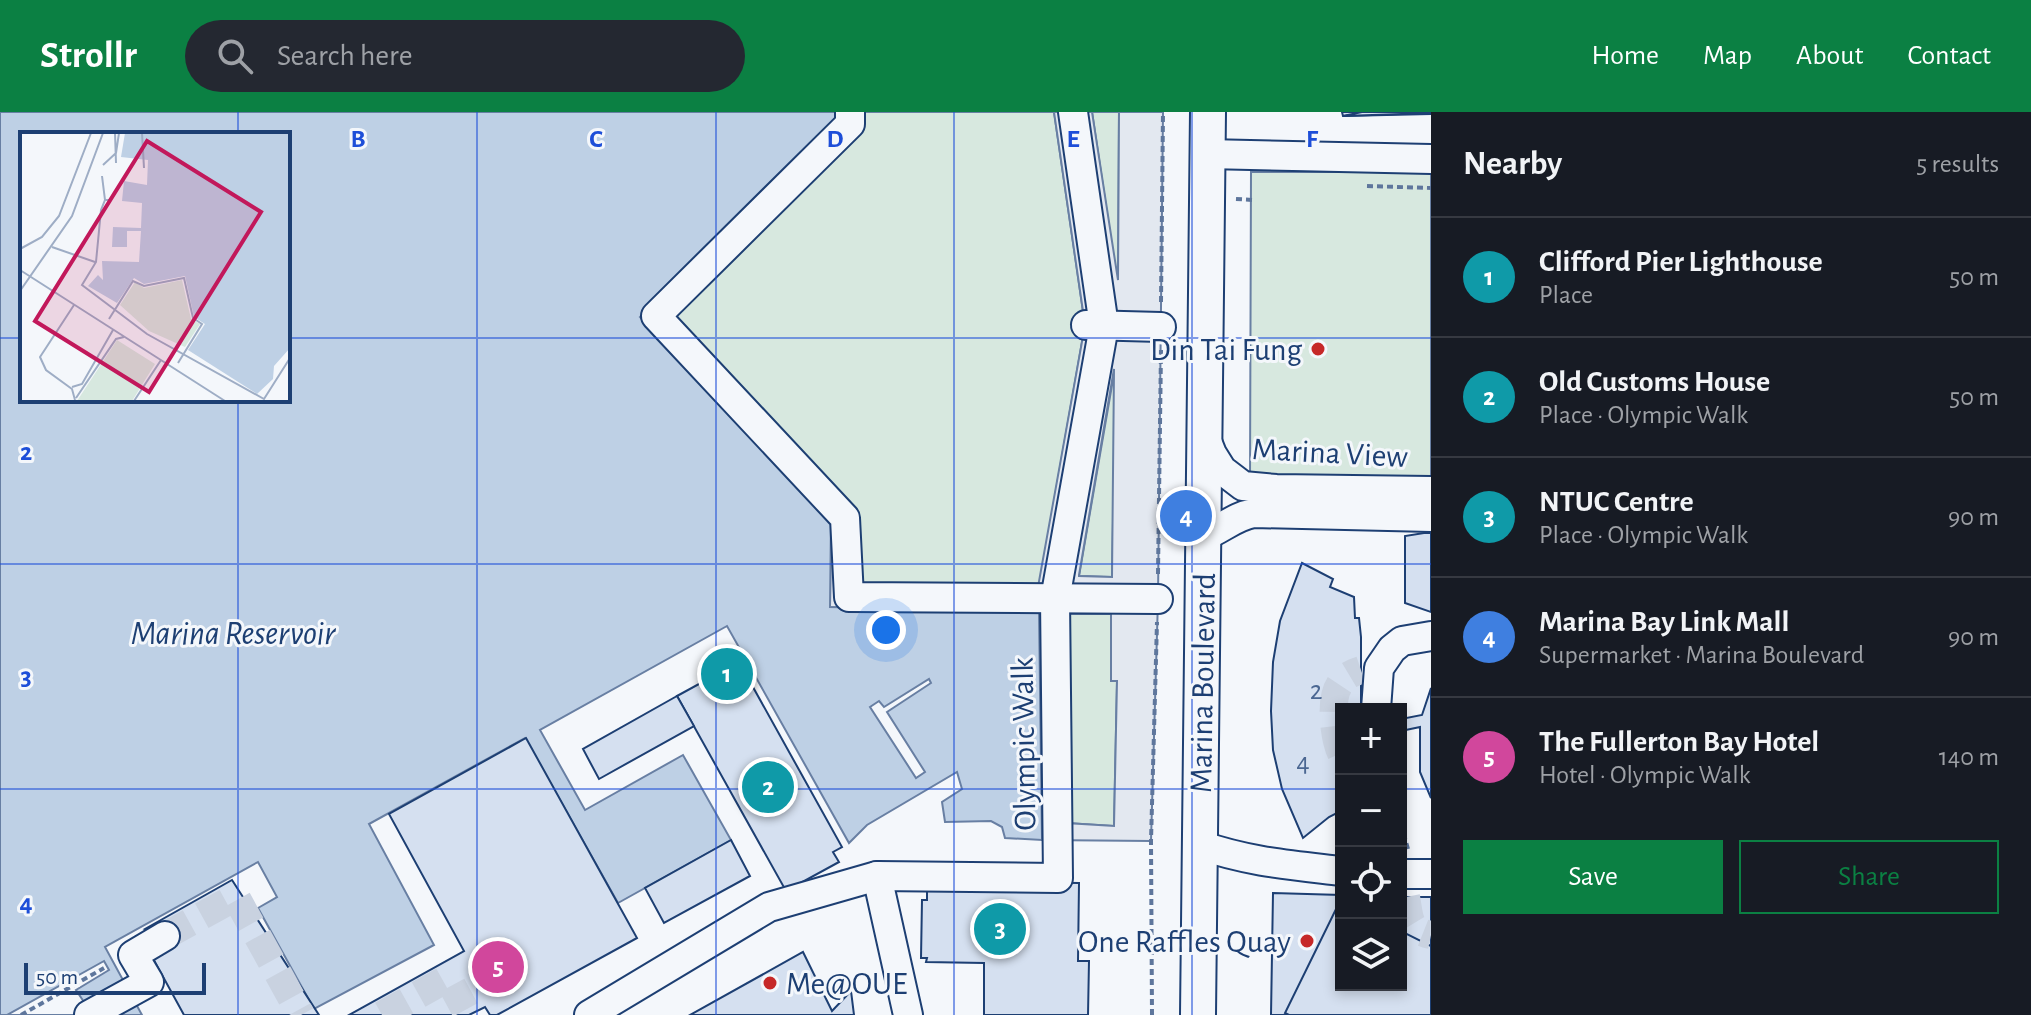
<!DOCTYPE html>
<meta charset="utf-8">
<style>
:root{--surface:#171b24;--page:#242831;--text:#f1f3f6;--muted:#9ea1a6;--line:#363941;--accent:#0b8043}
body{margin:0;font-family:"Alegreya Sans",sans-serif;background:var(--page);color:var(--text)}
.controls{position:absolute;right:24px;bottom:24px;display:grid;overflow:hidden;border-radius:0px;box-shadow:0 4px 12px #0003}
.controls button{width:72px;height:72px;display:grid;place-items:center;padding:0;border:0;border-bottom:2px solid var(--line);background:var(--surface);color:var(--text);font:40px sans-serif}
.scale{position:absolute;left:24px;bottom:20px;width:182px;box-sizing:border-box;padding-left:8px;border:4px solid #1d3f73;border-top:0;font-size:22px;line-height:28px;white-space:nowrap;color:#1d3f73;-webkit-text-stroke:6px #f4f7fb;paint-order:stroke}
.you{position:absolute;left:886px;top:518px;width:28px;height:28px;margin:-20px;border:6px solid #fff;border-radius:50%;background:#1a73e8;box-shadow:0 0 0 12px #1a73e833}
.badge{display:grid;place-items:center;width:52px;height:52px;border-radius:50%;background:var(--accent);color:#fff;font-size:26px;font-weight:700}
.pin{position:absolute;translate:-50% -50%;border:4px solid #fff;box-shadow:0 2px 8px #0006}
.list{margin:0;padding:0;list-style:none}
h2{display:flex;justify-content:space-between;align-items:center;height:104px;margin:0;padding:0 32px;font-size:34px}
h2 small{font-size:26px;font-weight:400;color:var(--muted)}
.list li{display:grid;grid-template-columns:52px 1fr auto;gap:24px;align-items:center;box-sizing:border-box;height:120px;padding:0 32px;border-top:2px solid var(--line)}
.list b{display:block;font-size:30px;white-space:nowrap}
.list p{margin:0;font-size:26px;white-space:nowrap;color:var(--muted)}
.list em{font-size:26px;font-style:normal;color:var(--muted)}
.actions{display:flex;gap:16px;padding:24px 32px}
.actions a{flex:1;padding:18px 0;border:2px solid var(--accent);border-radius:0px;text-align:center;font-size:28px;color:var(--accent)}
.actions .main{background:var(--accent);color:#fff}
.icon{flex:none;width:44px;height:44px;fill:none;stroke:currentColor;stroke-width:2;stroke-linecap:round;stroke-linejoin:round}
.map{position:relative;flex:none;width:1431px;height:903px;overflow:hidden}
header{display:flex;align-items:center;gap:48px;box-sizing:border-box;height:112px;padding:0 40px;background:var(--accent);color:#fff}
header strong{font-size:38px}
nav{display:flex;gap:44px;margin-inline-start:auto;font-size:28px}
.search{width:560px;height:72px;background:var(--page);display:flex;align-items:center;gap:20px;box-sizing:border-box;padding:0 28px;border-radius:44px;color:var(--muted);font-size:30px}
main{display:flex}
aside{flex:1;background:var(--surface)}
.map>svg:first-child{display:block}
</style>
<header>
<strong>Strollr</strong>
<div class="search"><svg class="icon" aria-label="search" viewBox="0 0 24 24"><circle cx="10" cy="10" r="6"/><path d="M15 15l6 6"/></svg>Search here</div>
<nav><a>Home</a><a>Map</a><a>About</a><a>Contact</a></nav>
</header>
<main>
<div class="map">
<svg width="1431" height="903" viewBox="0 0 1431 903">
<rect width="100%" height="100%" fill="#f4f7fb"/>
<g fill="#d7e8df" stroke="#687fa3" stroke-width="2">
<polygon points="862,0 1054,0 1085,213 1039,475 854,471 672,205"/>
<polygon points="1092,0 1119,0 1118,175"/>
<polygon points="1251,60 1431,60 1431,371 1250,367"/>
<polygon points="1116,250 1112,465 1079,464"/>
<polygon points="1064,502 1112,502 1111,568 1117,569 1114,714 1066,711"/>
</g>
<path fill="#e3e8f0" stroke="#687fa3" stroke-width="2" fill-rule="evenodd" d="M1054,0H1092L1118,168L1119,0H1163L1158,487L1151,729L1042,728L1039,500L830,495L831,409L640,205L838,7L672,205L856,400L855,471L1038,475L1085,213ZM1114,257L1112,465L1079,464V463ZM1064,502H1111V569H1117L1114,714L1066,711Z"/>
<path fill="#bed0e5" stroke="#687fa3" stroke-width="2" fill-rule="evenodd" d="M0,0H838V7L640,205L831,409L830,495L1039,500L1042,728L1005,726L1002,715L991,709L945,710L942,690L962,677L957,660L867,713L849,731L727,514L540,618L585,698L683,643L731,728L618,791L525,626L369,712L434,833L314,897L258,796L277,785L258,750L105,835L142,903H0ZM22,22H288V288H22Z"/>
<g fill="#f4f7fb" stroke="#687fa3" stroke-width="2">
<polygon points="929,567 931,571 887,600 925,660 916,666 870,595 879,589 884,595"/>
<polygon points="104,849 109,858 76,878 86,893 115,903 7,903"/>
</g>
<g fill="#d5e0f0" stroke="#1d3f73" stroke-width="2">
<polygon points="1342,0 1431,0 1431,2 1343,4"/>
<polygon points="1362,0 1431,0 1431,1 1343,4"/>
<polygon points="1424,421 1431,421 1431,500 1405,491 1405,424"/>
<polygon points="1302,451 1333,467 1330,475 1354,485 1355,506 1359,506 1361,525 1361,597 1341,597 1341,699 1329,705 1303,726 1282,677 1273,638 1271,599 1273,550 1280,509"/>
<circle cx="727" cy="563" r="14"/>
<polygon points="739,550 842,735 833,740 839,750 786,779 677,584"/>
<polygon points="1431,576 1431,686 1420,660 1420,615 1401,619 1401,607 1422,603"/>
<polygon points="677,584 694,614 599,667 583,637"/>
<polygon points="526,626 637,826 497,903 490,903 485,895 469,903 349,903 464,839 389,702"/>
<polygon points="731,728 750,764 664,811 645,776"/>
<polygon points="232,768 319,903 184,903 150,841 165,824 145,817"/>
<polygon points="927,769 1079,771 1078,849 1089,849 1088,903 984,903 984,851 926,850 927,846 921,846 922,788 927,788"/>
<polygon points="1273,781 1341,783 1341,873 1401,873 1401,785 1431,785 1431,903 1271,903"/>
<polygon points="1340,789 1341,873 1401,873 1401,819 1431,834 1431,903 1289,903 1285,901"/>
<polygon points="803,840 832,899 851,879 854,903 690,903"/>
</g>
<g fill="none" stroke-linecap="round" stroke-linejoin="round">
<g stroke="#c9d2e0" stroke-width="28" stroke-dasharray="28 14" stroke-linecap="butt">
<path d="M1341,641C1334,626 1329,587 1340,572C1345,564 1352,561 1361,558"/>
<path d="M1406,785C1410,805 1407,818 1431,823"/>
<polyline points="165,824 236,785 301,903"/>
<polyline points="382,903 448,866 468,903"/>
</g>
<defs>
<g id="minor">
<polyline points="850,0 850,12 656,204 845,406 849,485 1158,487"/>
<polyline points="1207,42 1431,47"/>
<polyline points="1086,213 1161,215"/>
<polyline points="1204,322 1212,342 1222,358 1243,374 1276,377 1431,379"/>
<path d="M1204,424C1222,417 1235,404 1254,401L1431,405"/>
<polyline points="1376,597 1379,556 1392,537 1402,529 1431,524"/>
<path d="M1200,733C1249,750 1290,753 1341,759"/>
<polyline points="1401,762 1431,762"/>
<polyline points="877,764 908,903"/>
<polyline points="89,903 149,870 133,843 165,824"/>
<polyline points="589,903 769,795 877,764 1058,766 1055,487 1104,214 1073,0"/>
</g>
<polyline id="major" points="1198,903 1208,0"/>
</defs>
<use href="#minor" stroke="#1d3f73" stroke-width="32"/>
<use href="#major" stroke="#1d3f73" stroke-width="38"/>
<g stroke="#5e769c" stroke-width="4" stroke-dasharray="6 4" stroke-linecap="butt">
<polyline points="1367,74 1431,76"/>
<polyline points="1236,87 1253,88"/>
<polyline points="1161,190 1163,0"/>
<polyline points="1158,462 1161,238"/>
<polyline points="1401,712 1408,737"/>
<polyline points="21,903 104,856"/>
<polyline points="1152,903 1151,729 1157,510"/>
</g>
<use href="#minor" stroke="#f4f7fb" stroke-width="28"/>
<use href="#major" stroke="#f4f7fb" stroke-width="34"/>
</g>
<path fill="none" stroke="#1d4ed8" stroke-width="2" stroke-opacity="0.55" d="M238,0V22M477,0V903M716,0V903M954,0V903M1192,0V903M0,226H22M288,226H1431M238,288V903M0,452H1431M0,677H1341M1401,677H1431"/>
<g fill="#c62828" stroke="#f4f7fb" stroke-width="3">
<circle cx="1318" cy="237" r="8"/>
<circle cx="1307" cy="829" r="8"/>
<circle cx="770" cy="871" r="8"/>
</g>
<g text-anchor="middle" stroke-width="6" stroke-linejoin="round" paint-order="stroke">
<g font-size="28" fill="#4b6792">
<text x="1316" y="587">2</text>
<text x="1303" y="659">4</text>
</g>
<g font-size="32" fill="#1d3f73" stroke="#f4f7fb" text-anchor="end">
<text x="1302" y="248">Din Tai Fung</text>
<text x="1291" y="840">One Raffles Quay</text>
<text x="786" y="882" text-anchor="start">Me@OUE</text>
</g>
<g font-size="32" fill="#1d3f73" stroke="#f4f7fb">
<text transform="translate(1330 340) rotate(3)" y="11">Marina View</text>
<text transform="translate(1202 571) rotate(-89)" y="11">Marina Boulevard</text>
<text transform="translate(1023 632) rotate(-91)" y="11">Olympic Walk</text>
</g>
<g font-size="34" font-style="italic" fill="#1d3f73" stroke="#f4f7fb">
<text x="233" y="532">Marina Reservoir</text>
</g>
</g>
<g transform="translate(20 20)">
<rect width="270" height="270" fill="#f4f7fb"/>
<path d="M162,148L171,187L180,192L165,215L129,199L100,173L115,150L124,156ZM97,208L135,232L112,269H57Z" fill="#d7e8df"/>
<path d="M105,1H270V216L254,234L253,247L237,262L168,218L185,192L174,185L165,144L124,152L114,146L97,171L68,154L78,143L83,148L82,129L119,130L121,99H107V115H92L93,95L121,96L122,71L102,69L104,49L127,53L128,28L101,25Z" fill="#bed0e5"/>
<path fill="none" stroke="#9eadc5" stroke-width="2" d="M95,1L96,31M122,1L124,36M83,33L96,21L99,1M82,44L85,68M91,68H85L81,78L76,130L62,153L127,202L244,267L270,226M32,115L75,130M0,117L22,105L39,84L71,1M0,138L205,269M0,159L52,84L83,1M54,173L20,225L26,238L52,257L55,268M89,187L113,149L124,154L164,146L173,186L182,192L158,231M52,255L62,252L93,198M56,266L96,207L104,205M114,269L141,228"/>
<path fill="#c2185b" fill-opacity="0.15" stroke="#c2185b" stroke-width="4" d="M127,9L241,80L129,260L15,189Z"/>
<rect width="270" height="270" fill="none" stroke="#1d3f73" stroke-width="4"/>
</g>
<g font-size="26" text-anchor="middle" font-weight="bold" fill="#1d4ed8" stroke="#f4f7fb" stroke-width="6" stroke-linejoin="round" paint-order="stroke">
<text x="358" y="35">B</text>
<text x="596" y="35">C</text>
<text x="835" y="35">D</text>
<text x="1073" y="35">E</text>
<text x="1312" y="35">F</text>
<text x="26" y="348">2</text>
<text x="26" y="573">3</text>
<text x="26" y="799">4</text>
</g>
</svg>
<div class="controls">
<button>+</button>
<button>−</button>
<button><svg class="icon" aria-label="locate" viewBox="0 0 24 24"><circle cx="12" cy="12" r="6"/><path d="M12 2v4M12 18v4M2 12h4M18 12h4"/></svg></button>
<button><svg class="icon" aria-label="layers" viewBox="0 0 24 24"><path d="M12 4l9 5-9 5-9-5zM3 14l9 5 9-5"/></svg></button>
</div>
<div class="scale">50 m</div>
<div class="you"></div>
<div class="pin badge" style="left:727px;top:562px;background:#0f9aa8">1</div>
<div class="pin badge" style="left:768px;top:675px;background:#0f9aa8">2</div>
<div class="pin badge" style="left:1000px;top:817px;background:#0f9aa8">3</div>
<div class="pin badge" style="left:1186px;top:404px;background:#3f7fe0">4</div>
<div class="pin badge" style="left:498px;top:855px;background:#d1479c">5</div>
</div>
<aside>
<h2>Nearby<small>5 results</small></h2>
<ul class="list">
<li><span class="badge" style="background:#0f9aa8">1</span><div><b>Clifford Pier Lighthouse</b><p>Place</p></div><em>50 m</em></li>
<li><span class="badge" style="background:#0f9aa8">2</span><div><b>Old Customs House</b><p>Place · Olympic Walk</p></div><em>50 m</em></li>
<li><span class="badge" style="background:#0f9aa8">3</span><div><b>NTUC Centre</b><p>Place · Olympic Walk</p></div><em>90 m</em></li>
<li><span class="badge" style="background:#3f7fe0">4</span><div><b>Marina Bay Link Mall</b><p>Supermarket · Marina Boulevard</p></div><em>90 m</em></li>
<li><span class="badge" style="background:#d1479c">5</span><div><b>The Fullerton Bay Hotel</b><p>Hotel · Olympic Walk</p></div><em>140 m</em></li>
</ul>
<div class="actions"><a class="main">Save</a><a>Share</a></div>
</aside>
</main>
